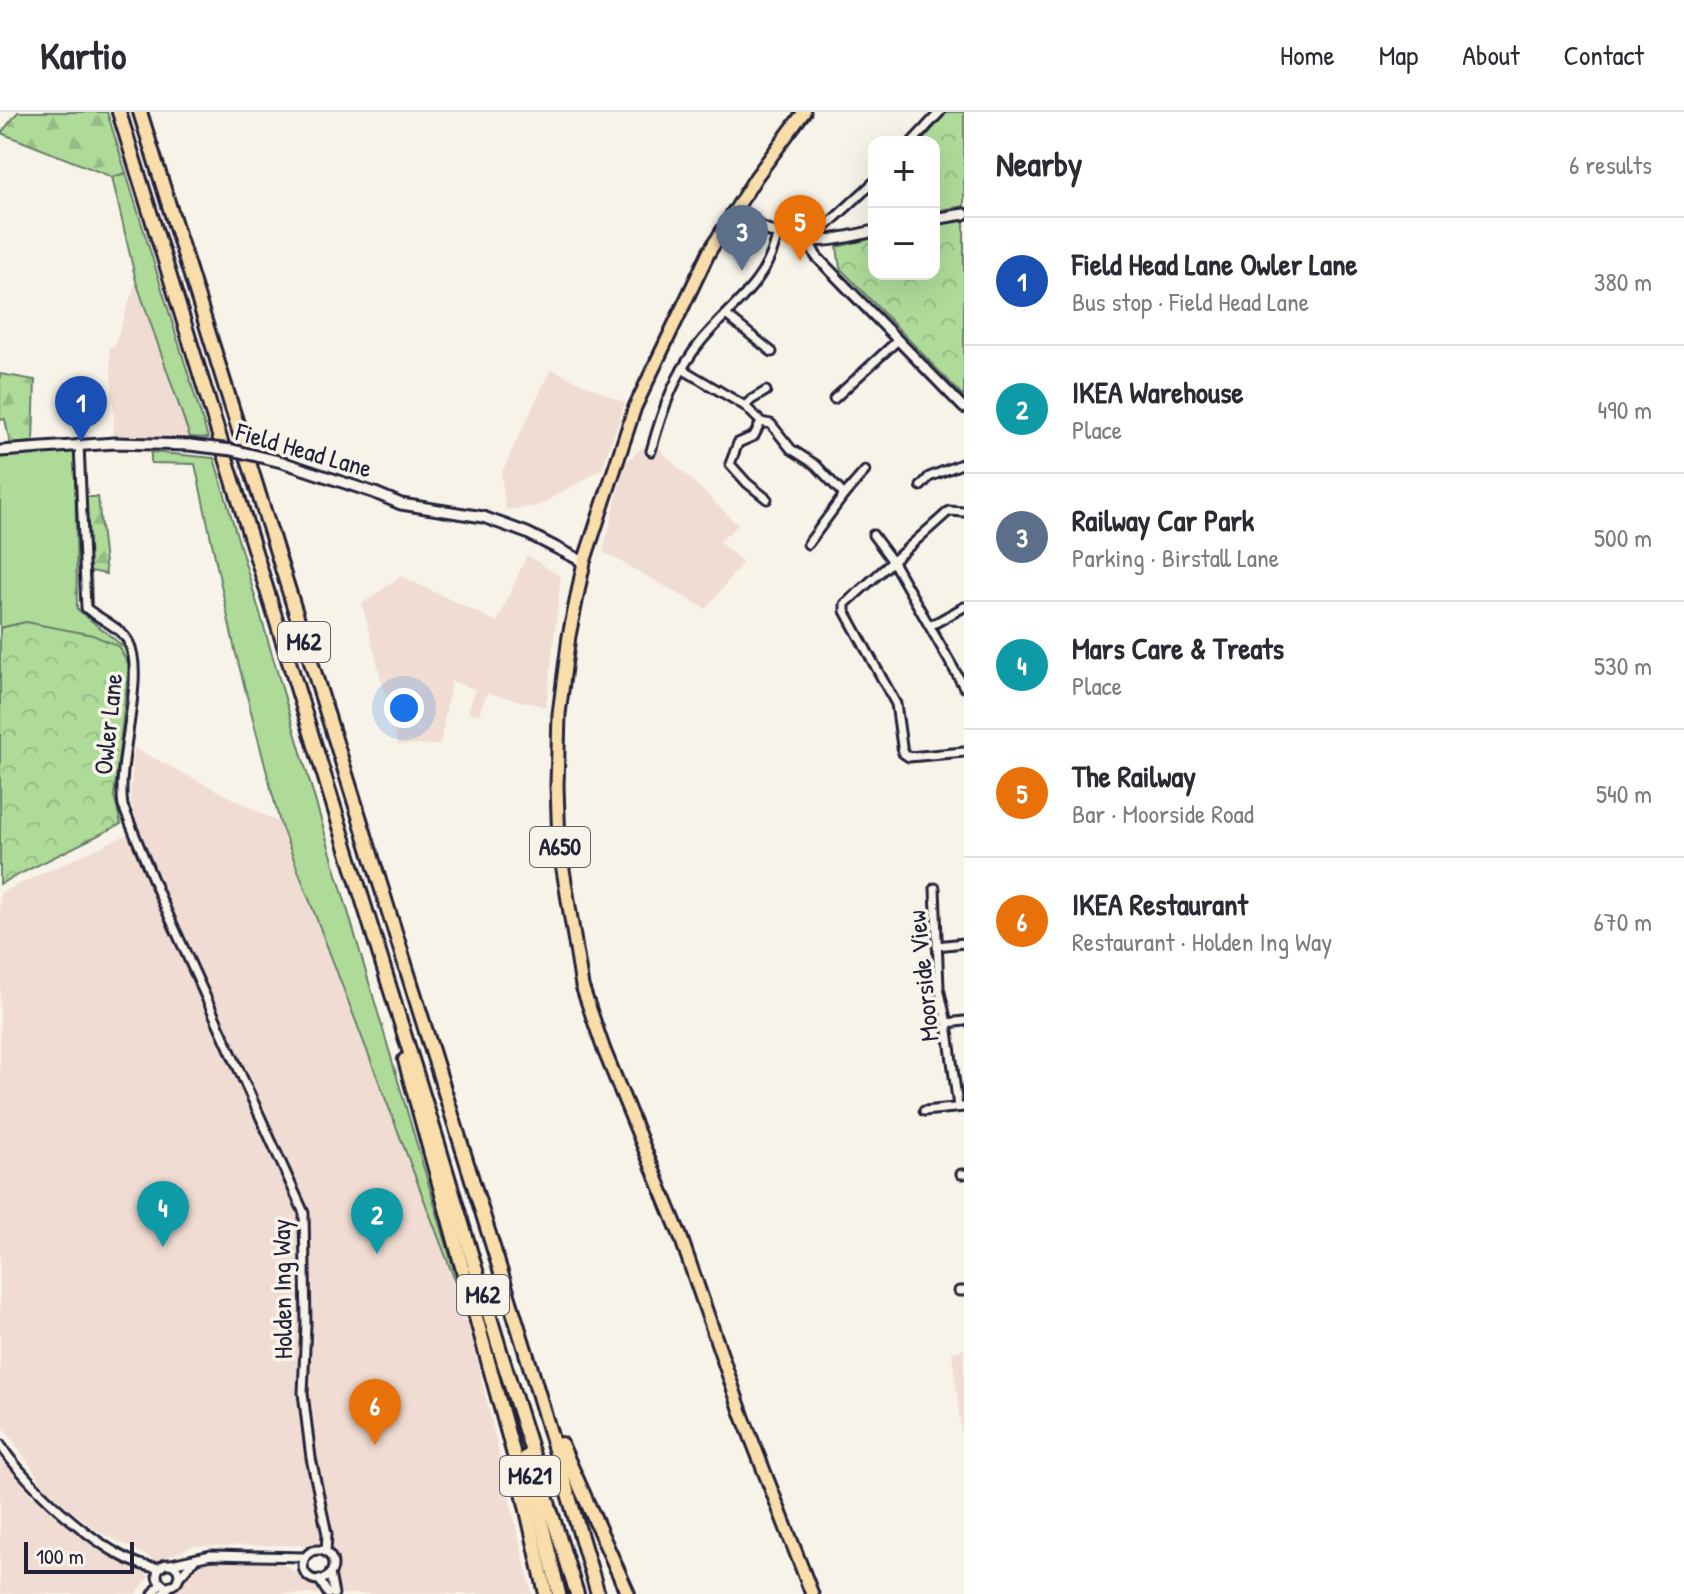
<!DOCTYPE html>
<meta charset="utf-8">
<style>
:root{--surface:#fff;--page:#f7f7f7;--text:#2b2b33;--muted:#7c7c81;--line:#e1e1e2;--accent:#d1495b}
body{margin:0;font-family:"Patrick Hand",sans-serif;background:var(--page);color:var(--text)}
.controls{position:absolute;right:24px;top:24px;display:grid;overflow:hidden;border-radius:16px;box-shadow:0 8px 32px #0002}
.controls button{width:72px;height:72px;display:grid;place-items:center;padding:0;border:0;border-bottom:2px solid var(--line);background:var(--surface);color:var(--text);font:40px sans-serif}
.scale{position:absolute;left:24px;bottom:20px;width:110px;box-sizing:border-box;padding-left:8px;border:4px solid #22223b;border-top:0;font-size:22px;line-height:28px;white-space:nowrap;color:#22223b;-webkit-text-stroke:6px #f7f3e8;paint-order:stroke}
.you{position:absolute;left:404px;top:596px;width:28px;height:28px;margin:-20px;border:6px solid #fff;border-radius:50%;background:#1a73e8;box-shadow:0 0 0 12px #1a73e833}
.badge{display:grid;place-items:center;width:52px;height:52px;border-radius:50%;background:var(--accent);color:#fff;font-size:26px;font-weight:700}
.pin{position:absolute;translate:-50% -66px;filter:drop-shadow(0 2px 4px #0008)}
.pin::after{content:'';position:absolute;top:42px;width:28px;height:24px;background:inherit;clip-path:polygon(0 0,100% 0,50% 100%)}
.list{margin:0;padding:0;list-style:none}
h2{display:flex;justify-content:space-between;align-items:center;height:104px;margin:0;padding:0 32px;font-size:34px}
h2 small{font-size:26px;font-weight:400;color:var(--muted)}
.list li{display:grid;grid-template-columns:52px 1fr auto;gap:24px;align-items:center;box-sizing:border-box;height:128px;padding:0 32px;border-top:2px solid var(--line)}
.list b{display:block;font-size:30px;white-space:nowrap}
.list p{margin:0;font-size:26px;white-space:nowrap;color:var(--muted)}
.list em{font-size:26px;font-style:normal;color:var(--muted)}
.map{position:relative;flex:none;width:964px;height:1482px;overflow:hidden}
header{display:flex;align-items:center;gap:48px;box-sizing:border-box;height:112px;padding:0 40px;background:var(--surface);border-bottom:2px solid var(--line)}
header strong{font-size:38px}
nav{display:flex;gap:44px;margin-inline-start:auto;font-size:28px}
main{display:flex}
aside{flex:1;background:var(--surface)}
.map>svg:first-child{display:block}
</style>
<header>
<strong>Kartio</strong>
<nav><a>Home</a><a>Map</a><a>About</a><a>Contact</a></nav>
</header>
<main>
<div class="map">
<svg width="964" height="1482" viewBox="0 0 964 1482">
<defs>
<pattern id="forest-firs" width="22" height="20" patternUnits="userSpaceOnUse" patternTransform="scale(2)"><rect width="22" height="20" fill="#afdb99"/><path d="M5 1l3.5 6h-7zM16 11l3.5 6h-7z" fill="#96bc85"/></pattern>
<pattern id="park-crowns" width="20" height="18" patternUnits="userSpaceOnUse" patternTransform="scale(2)"><rect width="20" height="18" fill="#afdb99"/><path d="M2 6a3 3 0 1 1 6 0M12 15a3 3 0 1 1 6 0" fill="none" stroke="#96bc85"/></pattern>
</defs>
<rect width="100%" height="100%" fill="#f7f3e8"/>
<filter id="ink" filterUnits="userSpaceOnUse"><feTurbulence type="fractalNoise" baseFrequency=".0125" numOctaves="2"/><feDisplacementMap in="SourceGraphic" scale="16" xChannelSelector="R" yChannelSelector="G"/><feConvolveMatrix kernelMatrix="1 2 1 2 8 2 1 2 1" color-interpolation-filters="sRGB"/></filter>
<g filter="url(#ink)">
<g fill="#f0dcd2">
<polygon points="136,169 190,325 113,327 114,302 109,234 114,235"/>
<polygon points="551,257 625,291 602,357 538,394 506,398 501,362"/>
<polygon points="656,334 738,413 719,430 743,450 706,497 603,440 625,351 643,335"/>
<polygon points="527,443 561,465 546,595 487,581 479,602 468,601 475,577 451,569 440,633 398,633 362,492 401,464 497,510"/>
<polygon points="134,636 280,711 464,1192 532,1482 340,1482 331,1433 193,1434 157,1449 96,1418 49,1381 0,1310 0,781 139,717 130,688"/>
<polygon points="964,1237 964,1335 963,1335 952,1240"/>
<polygon points="0,1340 30,1381 81,1424 149,1464 136,1482 0,1482"/>
<polygon points="213,1447 252,1447 282,1452 312,1470 323,1482 167,1482 177,1477 186,1461 194,1454"/>
</g>
<g fill="#afdb99" stroke="#687e6a" stroke-width="2">
<polygon points="126,61 208,326 190,325 136,169 112,65"/>
<polygon points="75,337 77,497 125,536 129,553 118,534 26,510 0,516 0,344 15,340"/>
<polygon points="151,340 214,346 464,1192 280,711 235,538 195,352 151,351"/>
</g>
<g fill="url(#forest-firs)" stroke="#687e6a" stroke-width="2">
<polygon points="18,0 107,0 126,61 112,65 1,21"/>
<polygon points="0,262 35,268 33,330 10,332 5,307 0,308"/>
<polygon points="85,385 98,385 106,462 91,459 92,491 88,488"/>
</g>
<g fill="url(#park-crowns)" stroke="#687e6a" stroke-width="2">
<polygon points="947,0 964,0 964,94 934,99 934,30 921,30"/>
<polygon points="964,108 964,285 840,156 837,135 874,126 874,162 934,162 934,113"/>
<polygon points="26,510 93,523 118,534 129,553 114,684 121,712 0,772 0,516"/>
</g>
<g fill="none" stroke-linecap="round" stroke-linejoin="round">
<defs>
<g id="minor">
<polyline points="912,30 940,0"/>
<polyline points="811,128 874,70"/>
<polyline points="726,203 772,240"/>
<polyline points="682,257 745,294 761,310 771,312 791,337 816,353 844,383 808,432"/>
<polyline points="834,287 898,228"/>
<polyline points="745,294 751,288 766,279"/>
<polyline points="761,310 754,324 738,331 730,352 747,371 767,387"/>
<path d="M79,332L86,496C98,506 122,516 129,531C146,565 116,650 123,694L159,782L304,1101L306,1212L303,1281L311,1346L327,1422L326,1440"/>
<path d="M651,339C662,299 675,260 703,227C733,192 766,172 777,124"/>
<polyline points="921,374 929,365 964,351"/>
<polyline points="844,383 865,359"/>
<polyline points="964,400 949,399 845,492 845,499 896,592 903,641 909,645 964,640"/>
<polyline points="873,423 893,450 964,575"/>
<polyline points="930,514 964,495"/>
<polyline points="935,776 939,876 947,911 958,995"/>
<polyline points="937,834 964,831"/>
<polyline points="947,911 964,909"/>
<polyline points="924,999 964,995"/>
<polyline points="961,1062 964,1062"/>
<polyline points="959,1179 964,1179"/>
<path d="M0,1332C21,1368 118,1461 161,1455"/>
<circle cx="318" cy="1453" r="15"/>
<polyline points="171,1452 211,1443 305,1445"/>
<circle cx="168" cy="1463" r="11"/>
<polyline points="330,1462 334,1482"/>
<polyline points="178,1466 195,1447"/>
<polyline points="319,1467 328,1482"/>
<polyline points="153,1482 161,1471"/>
<polyline points="162,1482 171,1473"/>
</g>
<polyline id="tertiary" points="809,130 816,144 964,296"/>
<g id="secondary">
<path d="M732,100C792,133 807,135 874,119"/>
<polyline points="934,107 964,102"/>
<polyline points="0,339 115,331 190,333"/>
<polyline points="282,350 375,381 401,392 483,405 527,421 584,450"/>
</g>
<polyline id="trunk" points="804,0 756,65 709,140 635,295 584,450 569,524 559,602 557,674 559,733 582,874 604,938 680,1123 743,1305 812,1482"/>
<g id="motorway">
<polyline points="119,0 436,1025 502,1245 577,1482"/>
<polyline points="140,0 531,1257 598,1482"/>
<polyline points="405,948 517,1354 546,1482"/>
<polyline points="561,1332 628,1482"/>
<polyline points="526,1345 559,1482"/>
</g>
</defs>
<use href="#minor" stroke="#22223b" stroke-width="13"/>
<use href="#tertiary" stroke="#22223b" stroke-width="14"/>
<use href="#secondary" stroke="#22223b" stroke-width="15"/>
<use href="#trunk" stroke="#22223b" stroke-width="17"/>
<use href="#motorway" stroke="#22223b" stroke-width="18"/>
<use href="#minor" stroke="#f7f3e8" stroke-width="7"/>
<use href="#tertiary" stroke="#f7f3e8" stroke-width="8"/>
<use href="#secondary" stroke="#f7f3e8" stroke-width="9"/>
<use href="#trunk" stroke="#f9deab" stroke-width="11"/>
<use href="#motorway" stroke="#f9deab" stroke-width="12"/>
<defs>
<polyline id="secondary-bridge" points="190,333 232,338 282,350"/>
</defs>
<use href="#secondary-bridge" stroke="#22223b" stroke-width="15" stroke-linecap="butt"/>
<use href="#secondary-bridge" stroke="#f7f3e8" stroke-width="9"/>
</g>
</g>
<g text-anchor="middle" stroke-width="7" stroke-linejoin="round" paint-order="stroke">
<g fill="#f7f3e8" stroke="#62616f" stroke-width="2">
<rect x="278" y="510" width="52" height="40" rx="6"/>
<rect x="530" y="715" width="60" height="40" rx="6"/>
<rect x="457" y="1163" width="52" height="40" rx="6"/>
<rect x="500" y="1344" width="60" height="40" rx="6"/>
</g>
<g font-size="24" font-weight="bold" fill="#22223b">
<text x="304" y="538">M62</text>
<text x="560" y="743">A650</text>
<text x="483" y="1191">M62</text>
<text x="530" y="1372">M621</text>
</g>
<g font-size="26" fill="#22223b" stroke="#f7f3e8">
<text transform="translate(304 338) rotate(16)" y="9">Field Head Lane</text>
<text transform="translate(108 612) rotate(-84)" y="9">Owler Lane</text>
<text transform="translate(923 864) rotate(-96)" y="9">Moorside View</text>
<text transform="translate(282 1177) rotate(-91)" y="9">Holden Ing Way</text>
</g>
</g>
</svg>
<div class="controls">
<button>+</button>
<button>−</button>
</div>
<div class="scale">100 m</div>
<div class="you"></div>
<div class="pin badge" style="left:81px;top:330px;background:#1a4fb4">1</div>
<div class="pin badge" style="left:377px;top:1142px;background:#0f9aa8">2</div>
<div class="pin badge" style="left:742px;top:159px;background:#5c6f8a">3</div>
<div class="pin badge" style="left:163px;top:1135px;background:#0f9aa8">4</div>
<div class="pin badge" style="left:800px;top:149px;background:#e8710a">5</div>
<div class="pin badge" style="left:375px;top:1333px;background:#e8710a">6</div>
</div>
<aside>
<h2>Nearby<small>6 results</small></h2>
<ul class="list">
<li><span class="badge" style="background:#1a4fb4">1</span><div><b>Field Head Lane Owler Lane</b><p>Bus stop · Field Head Lane</p></div><em>380 m</em></li>
<li><span class="badge" style="background:#0f9aa8">2</span><div><b>IKEA Warehouse</b><p>Place</p></div><em>490 m</em></li>
<li><span class="badge" style="background:#5c6f8a">3</span><div><b>Railway Car Park</b><p>Parking · Birstall Lane</p></div><em>500 m</em></li>
<li><span class="badge" style="background:#0f9aa8">4</span><div><b>Mars Care &amp; Treats</b><p>Place</p></div><em>530 m</em></li>
<li><span class="badge" style="background:#e8710a">5</span><div><b>The Railway</b><p>Bar · Moorside Road</p></div><em>540 m</em></li>
<li><span class="badge" style="background:#e8710a">6</span><div><b>IKEA Restaurant</b><p>Restaurant · Holden Ing Way</p></div><em>670 m</em></li>
</ul>
</aside>
</main>
